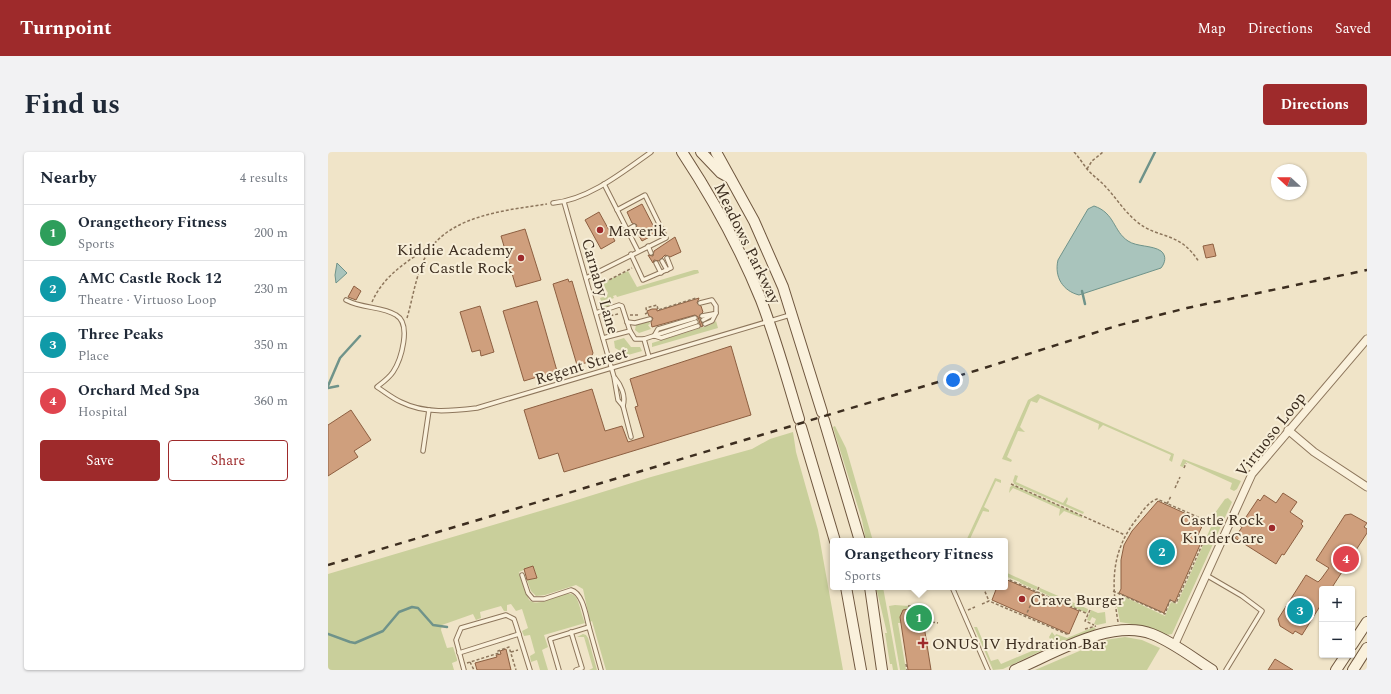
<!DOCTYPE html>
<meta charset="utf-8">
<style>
:root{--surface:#fff;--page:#f2f2f3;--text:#1f2937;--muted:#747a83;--line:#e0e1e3;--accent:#9e2a2b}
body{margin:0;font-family:Spectral,serif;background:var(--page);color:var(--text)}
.controls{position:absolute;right:12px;bottom:12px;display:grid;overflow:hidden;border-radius:4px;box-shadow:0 1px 3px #0004}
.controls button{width:36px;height:36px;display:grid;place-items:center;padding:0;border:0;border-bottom:1px solid var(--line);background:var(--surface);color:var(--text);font:20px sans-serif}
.compass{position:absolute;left:943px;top:12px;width:36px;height:36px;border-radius:50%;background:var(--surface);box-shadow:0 1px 3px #0004;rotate:291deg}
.you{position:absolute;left:625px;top:228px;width:14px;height:14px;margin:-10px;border:3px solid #fff;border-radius:50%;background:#1a73e8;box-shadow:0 0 0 6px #1a73e833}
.badge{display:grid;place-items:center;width:26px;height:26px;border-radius:50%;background:var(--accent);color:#fff;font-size:13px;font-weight:700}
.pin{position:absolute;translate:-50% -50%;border:2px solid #fff;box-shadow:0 1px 4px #0006}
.popup{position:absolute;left:502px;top:386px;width:178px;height:52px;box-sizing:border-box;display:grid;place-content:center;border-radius:4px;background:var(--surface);filter:drop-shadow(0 1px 3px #0005);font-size:13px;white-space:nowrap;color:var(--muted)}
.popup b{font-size:15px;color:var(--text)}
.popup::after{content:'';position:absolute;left:50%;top:100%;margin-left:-8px;border:8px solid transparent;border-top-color:var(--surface)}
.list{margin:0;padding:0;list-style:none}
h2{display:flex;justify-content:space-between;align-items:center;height:52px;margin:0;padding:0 16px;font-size:17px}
h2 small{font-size:13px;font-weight:400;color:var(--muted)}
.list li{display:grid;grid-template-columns:26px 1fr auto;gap:12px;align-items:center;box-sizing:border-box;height:56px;padding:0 16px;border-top:1px solid var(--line)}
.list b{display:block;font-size:15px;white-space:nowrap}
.list p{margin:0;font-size:13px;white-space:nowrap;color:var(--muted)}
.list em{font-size:13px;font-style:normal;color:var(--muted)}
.actions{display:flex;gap:8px;padding:12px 16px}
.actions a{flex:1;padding:9px 0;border:1px solid var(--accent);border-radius:4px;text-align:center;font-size:14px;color:var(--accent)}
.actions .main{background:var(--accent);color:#fff}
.map{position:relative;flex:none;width:1039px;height:518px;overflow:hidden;border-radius:4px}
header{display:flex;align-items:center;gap:24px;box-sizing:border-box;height:56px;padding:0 20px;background:var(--accent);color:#fff}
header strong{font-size:19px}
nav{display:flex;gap:22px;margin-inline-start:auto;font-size:14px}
.intro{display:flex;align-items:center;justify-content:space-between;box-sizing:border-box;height:96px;padding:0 24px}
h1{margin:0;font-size:28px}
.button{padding:10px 18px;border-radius:4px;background:var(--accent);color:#fff;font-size:14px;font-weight:700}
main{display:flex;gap:24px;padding:0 24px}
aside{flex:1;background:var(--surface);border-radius:4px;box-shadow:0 1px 3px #0004}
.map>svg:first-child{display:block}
</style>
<header>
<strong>Turnpoint</strong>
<nav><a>Map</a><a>Directions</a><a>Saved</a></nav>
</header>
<div class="intro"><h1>Find us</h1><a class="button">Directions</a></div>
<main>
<aside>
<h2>Nearby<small>4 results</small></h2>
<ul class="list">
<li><span class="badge" style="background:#2e9e5b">1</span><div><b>Orangetheory Fitness</b><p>Sports</p></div><em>200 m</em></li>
<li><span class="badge" style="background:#0f9aa8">2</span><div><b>AMC Castle Rock 12</b><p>Theatre · Virtuoso Loop</p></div><em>230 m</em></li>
<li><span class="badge" style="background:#0f9aa8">3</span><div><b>Three Peaks</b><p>Place</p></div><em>350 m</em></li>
<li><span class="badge" style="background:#e0444e">4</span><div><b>Orchard Med Spa</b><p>Hospital</p></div><em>360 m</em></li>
</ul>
<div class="actions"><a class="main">Save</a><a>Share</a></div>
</aside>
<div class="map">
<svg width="1039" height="518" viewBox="0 0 1039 518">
<rect width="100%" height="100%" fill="#f0e4c8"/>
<g fill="#c9cf9b">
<polygon points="366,118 370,118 371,121 289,145 288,143 285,144 286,146 281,148 282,154 275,155 272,146 279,144 280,141 274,131 300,119 309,135"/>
<polygon points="321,169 322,172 320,173 323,177 311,181 307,178 308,173"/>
<polygon points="388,169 390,176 324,195 324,191 382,173"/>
<polygon points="296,186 303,195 312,195 314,199 300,203 287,196 286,189"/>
<polygon points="710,242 846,302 844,310 841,308 843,303 775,273 770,278 771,272 712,246 709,251 703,249 692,275 697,280 690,279 679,305 684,308 683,310 674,307 700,248"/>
<polygon points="507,274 518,296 545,389 538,389 534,368 507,282 505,275"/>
<path d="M465,280L468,300L490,378L515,518H278L264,469L262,470L255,437L248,433L217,443L208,444L203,439L199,428L209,425L205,414L191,420L201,448C214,458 237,435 247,444C251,448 254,465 257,471L216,483L220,495L214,498L220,518H212L209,508L203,510L202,504L207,501L202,483L196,484L194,479L200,476L194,457L188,459L183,452L179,453V459H176L173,454L152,460L153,466L148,468L145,462L114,473L113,478L119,496L125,495L129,507V509L124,511L126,518H0V422L239,351L323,325L424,297L442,287Z"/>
<polygon points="855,307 913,329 909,337 906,339 902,337 904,331 858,310 855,315 852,314"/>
<polygon points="687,323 690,324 688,330 735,351 739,345 740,347 738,352 756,360 755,362 686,332 685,329"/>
<polygon points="667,326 673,328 673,331 668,329 656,355 661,358 661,360 655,359 641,389 638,389"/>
<polygon points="685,333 754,364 754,366 736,359 731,364 732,357 685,336 681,341 682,335"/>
<polygon points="900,346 904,350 844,482 838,483 815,474 792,470 787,444 793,447 795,444 837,464 843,450 849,452 883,375 887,361 897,347"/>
<polygon points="677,420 710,435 708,438 692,431 692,430 677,424"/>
<polygon points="548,435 555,435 570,518 565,518 564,512 562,512 557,481 559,481"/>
<polygon points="712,436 760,457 759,461 740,453 740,451 735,448 734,450 711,439"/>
<polygon points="567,453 594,455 593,457 575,458 572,465 573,471 570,471 578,518 572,518 561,454"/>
<polygon points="763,458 770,461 777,460 778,471 769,473 766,472 768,467 764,465 762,469 759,468"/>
<polygon points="646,475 649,475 663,509 670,507 673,512 711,496 710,489 714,492 715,498 675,517 665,518"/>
<polygon points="766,475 768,477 735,491 734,490 729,494 724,491 721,485 724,480 727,484 728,482 739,486"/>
<polygon points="255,482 258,483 260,486 269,518 261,518 265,516 256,485 249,485"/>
<polygon points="797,485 814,488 832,496 819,518 707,518 777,488"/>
</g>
<g fill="#a9c4bc" stroke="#6f938a">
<path d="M766,54C787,61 785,79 800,89C809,95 824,93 833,99C839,104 837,111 833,116L751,143C735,139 726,125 730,108L760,57Z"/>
<polygon points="9,111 19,121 8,131 7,123"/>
</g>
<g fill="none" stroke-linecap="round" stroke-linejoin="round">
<g stroke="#6f938a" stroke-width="2.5">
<polyline points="812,30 827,0"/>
<polyline points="754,139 757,152"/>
<polyline points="0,234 12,206 32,184"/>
<polyline points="0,236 10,234"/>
<polyline points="0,482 22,490 27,491 55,479 71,460 84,455 90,456 105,473 119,475"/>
</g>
</g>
<g fill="#cf9f7d" stroke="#8d5f41">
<polygon points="314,52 329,81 314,89 307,77 309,73 304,71 299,60"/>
<polygon points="271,60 287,89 273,97 257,68"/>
<polygon points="197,77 213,128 188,135 173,84"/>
<polygon points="347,85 353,100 342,105 337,103 331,109 326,108 325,111 320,103 325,104 326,99"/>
<polygon points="885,92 888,104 878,106 875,94"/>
<polygon points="240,127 241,130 244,129 265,201 261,210 249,213 225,132"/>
<polygon points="26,134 33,139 28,148 20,145"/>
<polygon points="371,146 369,151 373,154 375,160 371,164 375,174 373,175 370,165 367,163 324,175 323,170 325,166 321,164 319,159 324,157 329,157 329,159"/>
<polygon points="209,149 229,219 196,229 175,159"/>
<polygon points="152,154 166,200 153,204 152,198 144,200 132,160"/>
<polygon points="403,194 423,263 236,320 230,301 211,307 196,258 264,237 277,279 294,274 300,290 316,285 307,255 310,254 302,227"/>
<polygon points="23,258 43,288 26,299 30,305 0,324 0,273"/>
<polygon points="955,341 969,350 962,360 975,369 973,372 975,374 956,403 954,402 948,412 907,386 914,375 912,374 930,347 932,349 936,343 948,351"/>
<polygon points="830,349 876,370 870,383 875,386 847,450 842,448 836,461 791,441 793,437 793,408 796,393 804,379"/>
<polygon points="1023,362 1039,371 1036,375 1039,377 1039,381 1003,437 994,437 994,451 974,483 967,479 965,482 952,474 950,467 978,423 990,430 993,427 1001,416 988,408 1017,363"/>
<polygon points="205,414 209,426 199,428 196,417"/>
<polygon points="677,427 751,459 741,482 664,448 669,435 677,435"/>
<polygon points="593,455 603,518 580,518 572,465 575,458"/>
<polygon points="178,497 183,518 149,518 147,511 169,505 168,503 173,502 172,499"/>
<polygon points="947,507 965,518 940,518"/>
</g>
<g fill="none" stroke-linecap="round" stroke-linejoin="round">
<defs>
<g id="lane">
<polyline points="276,32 310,99"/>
<polyline points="236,50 286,225 290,248 295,254 303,285"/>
<path d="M225,51C260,48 295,20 323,0"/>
<polyline points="299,78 306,74"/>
<polyline points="320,94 323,101"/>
<polyline points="303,102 315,128 343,116 339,106"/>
<polyline points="334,109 339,118"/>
<polyline points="328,111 333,121"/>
<polyline points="258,126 338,86 317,43 289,58"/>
<path d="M18,148C35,157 54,154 68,163C84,172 73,208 65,220C61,226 54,231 49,235C57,240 64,246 73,250C97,262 123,259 149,256L462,163"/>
<polyline points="372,151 384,148 388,154 388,161 375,168"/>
<polyline points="268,161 291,153 294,154 302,179"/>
<polyline points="374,164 385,162"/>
<polyline points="299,170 307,171 322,167"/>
<polyline points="377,172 384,169 388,161"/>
<polyline points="326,184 330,177 367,166"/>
<polyline points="327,184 333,186 370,174"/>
<polyline points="275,186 302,179 307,187 316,187 321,205"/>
<polyline points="316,187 368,170"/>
<path d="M287,226C293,233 298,244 295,254"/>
<polyline points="95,299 101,258"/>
<path d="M194,423L200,441L205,447H216L243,438C255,441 258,464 261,475"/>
<polyline points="878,423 914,444 934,459 898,518"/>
<polyline points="624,435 660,518"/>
<polyline points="243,480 254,516 248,518"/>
<polyline points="131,501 191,482"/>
<polyline points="136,518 128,488 133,476 178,463 186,467 188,473 202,518"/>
<polyline points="231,518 222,487 261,475 273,518"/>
</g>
<g id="street">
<polyline points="960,278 986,300 1039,335"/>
<polyline points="846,494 924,322 1039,187"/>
</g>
<g id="secondary">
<path d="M354,0C385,47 412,96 433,148C448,187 459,227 471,267"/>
<polyline points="373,0 393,21 402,26"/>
<polyline points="388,0 426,69 455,135 494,260"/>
<polyline points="496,268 532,389"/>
<polyline points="473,275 507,389"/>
<polyline points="518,435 533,518"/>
<polyline points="542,435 554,518"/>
<polyline points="1024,493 1039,470"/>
<path d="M687,518C725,502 783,466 824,482C845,490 865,506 884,518"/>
<polyline points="1008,518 1018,503"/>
<polyline points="1025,518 1039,496"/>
</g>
</defs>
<use href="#lane" stroke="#8d765c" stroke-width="5.5"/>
<use href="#street" stroke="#8d765c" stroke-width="9"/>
<use href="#secondary" stroke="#6f573f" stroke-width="12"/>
<g stroke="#8d765c" stroke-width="1.5" stroke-dasharray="3 2" stroke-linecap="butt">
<path d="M746,0C751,5 755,12 759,17C764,23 770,27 775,32C787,44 795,58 808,69C830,88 851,78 871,110"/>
<polyline points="759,17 764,9 775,0"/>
<polyline points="267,132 279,129 304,116"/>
<path d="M44,150C56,122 83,107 107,91"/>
<polyline points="317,162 319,161 318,156 329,153 330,158 368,146"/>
<polyline points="302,163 312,163"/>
<path d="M79,166C85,146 88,121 99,102C121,63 180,58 219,52"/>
<polyline points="279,173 284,172 281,164 290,162"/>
<polyline points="856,316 858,311"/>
<polyline points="683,332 797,383"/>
<polyline points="847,336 852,325"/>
<polyline points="839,352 843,344"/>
<polyline points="677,426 760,462"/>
<polyline points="655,435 661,449"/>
<polyline points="785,439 837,462 842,448 848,451 878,384"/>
<polyline points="654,452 661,449 741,483"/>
<polyline points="580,454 584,454"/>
<polyline points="640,458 647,455"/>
<polyline points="762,458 757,469 766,473"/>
<polyline points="697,465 711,435"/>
<polyline points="604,470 610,471"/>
<path d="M790,470C783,429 783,398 811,364C815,358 821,350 829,347L872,366"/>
<polyline points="757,477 768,474"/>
<polyline points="183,500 190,498"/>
<polyline points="142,510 146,518"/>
<polyline points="139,511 171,501 170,499 181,495 188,518"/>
<polyline points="578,512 579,518"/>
</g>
<use href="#lane" stroke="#faf1dc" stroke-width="3.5"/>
<use href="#street" stroke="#faf1dc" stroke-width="7"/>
<use href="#secondary" stroke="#faf1dc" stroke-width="10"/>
<polyline stroke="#3d2e20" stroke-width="2.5" stroke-dasharray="7 7" stroke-linecap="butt" points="0,413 650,218 788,174 859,156 1039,118"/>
</g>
<g fill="#9e2a2b" stroke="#f7eed8" stroke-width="1.5">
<circle cx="272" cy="78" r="4"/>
<circle cx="193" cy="106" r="4"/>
<circle cx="944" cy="376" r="4"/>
<circle cx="694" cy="447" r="4"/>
<path d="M593 485h4v4h4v4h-4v4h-4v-4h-4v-4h4z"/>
</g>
<g text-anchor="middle" stroke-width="4" stroke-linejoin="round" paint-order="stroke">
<g font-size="16" fill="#3d2e20" stroke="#f7eed8" text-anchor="start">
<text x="280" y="84">Maverik</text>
<text x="185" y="103" text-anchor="end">Kiddie Academy<tspan x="185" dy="18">of Castle Rock</tspan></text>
<text x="936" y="373" text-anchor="end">Castle Rock<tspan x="936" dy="18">KinderCare</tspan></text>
<text x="702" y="453">Crave Burger</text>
<text x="604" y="497">ONUS IV Hydration Bar</text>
</g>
<g font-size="16" fill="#3d2e20" stroke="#f7eed8">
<text transform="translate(420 91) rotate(64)" y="6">Meadows Parkway</text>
<text transform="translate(273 134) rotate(74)" y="6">Carnaby Lane</text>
<text transform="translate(253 213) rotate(-17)" y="6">Regent Street</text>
<text transform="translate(942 282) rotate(-52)" y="6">Virtuoso Loop</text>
</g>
</g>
</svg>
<div class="controls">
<button>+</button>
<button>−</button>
</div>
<svg class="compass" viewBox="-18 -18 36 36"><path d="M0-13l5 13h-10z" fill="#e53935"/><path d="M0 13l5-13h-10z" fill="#747a83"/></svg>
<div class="you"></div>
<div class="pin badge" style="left:591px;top:466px;background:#2e9e5b">1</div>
<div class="popup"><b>Orangetheory Fitness</b>Sports</div>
<div class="pin badge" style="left:834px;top:400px;background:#0f9aa8">2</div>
<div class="pin badge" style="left:972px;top:459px;background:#0f9aa8">3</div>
<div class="pin badge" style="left:1018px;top:407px;background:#e0444e">4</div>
</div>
</main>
